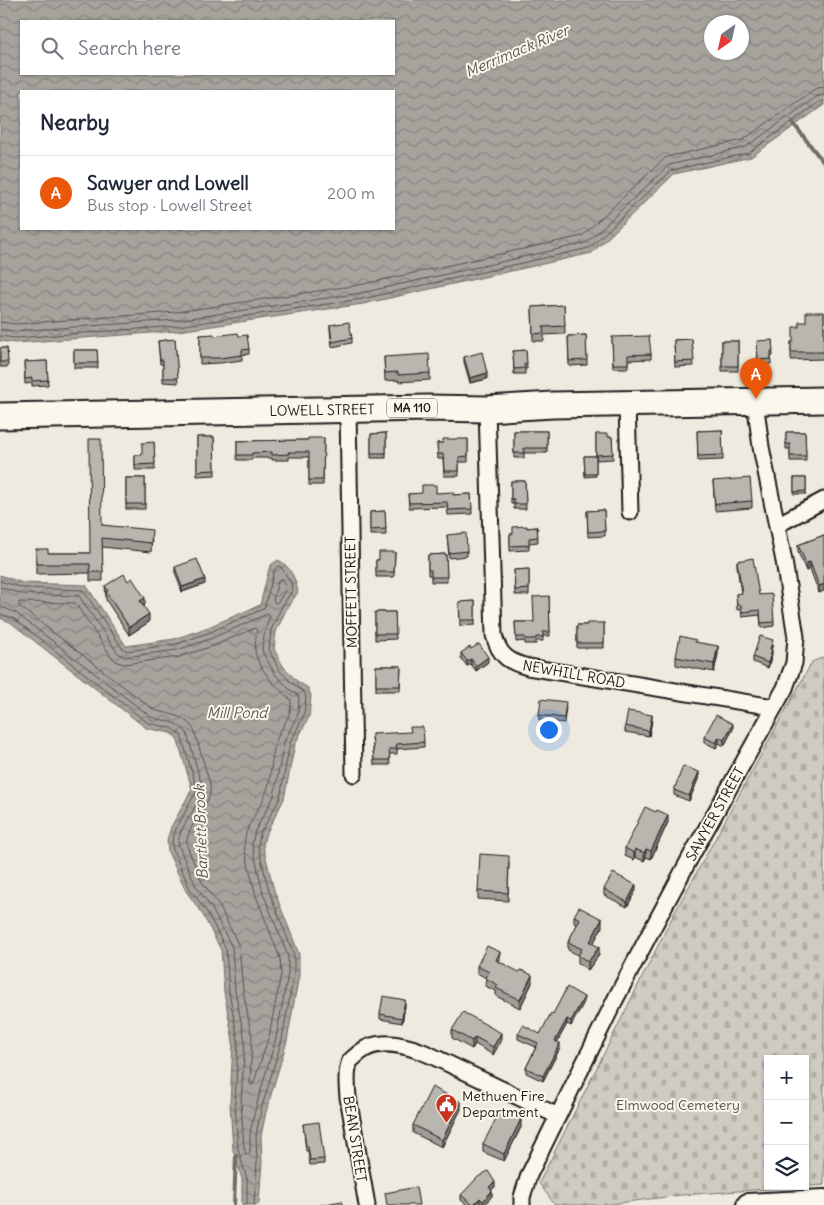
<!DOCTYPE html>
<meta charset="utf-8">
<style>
:root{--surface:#fff;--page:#f2f2f3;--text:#1f2937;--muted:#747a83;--line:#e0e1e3;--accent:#ea580c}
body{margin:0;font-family:Delius,sans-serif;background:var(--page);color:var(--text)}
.controls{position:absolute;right:15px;bottom:15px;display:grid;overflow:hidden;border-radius:0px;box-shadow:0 1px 4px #0004}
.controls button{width:45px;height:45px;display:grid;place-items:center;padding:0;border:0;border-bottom:1px solid var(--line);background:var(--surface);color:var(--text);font:25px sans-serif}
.compass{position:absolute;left:704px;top:15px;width:45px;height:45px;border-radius:50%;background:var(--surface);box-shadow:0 1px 4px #0004;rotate:214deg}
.you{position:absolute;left:548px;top:729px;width:18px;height:18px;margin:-12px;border:4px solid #fff;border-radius:50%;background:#1a73e8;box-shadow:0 0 0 8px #1a73e833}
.badge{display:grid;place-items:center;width:32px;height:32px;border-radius:50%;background:var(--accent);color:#fff;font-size:16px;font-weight:700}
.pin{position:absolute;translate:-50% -41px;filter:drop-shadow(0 1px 2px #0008)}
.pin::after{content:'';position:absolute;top:26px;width:18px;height:15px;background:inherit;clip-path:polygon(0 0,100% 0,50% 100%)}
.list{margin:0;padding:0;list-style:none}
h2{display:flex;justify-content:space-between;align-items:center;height:65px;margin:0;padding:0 20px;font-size:21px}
h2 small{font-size:16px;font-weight:400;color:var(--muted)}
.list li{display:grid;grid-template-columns:32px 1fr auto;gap:15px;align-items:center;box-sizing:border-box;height:75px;padding:0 20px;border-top:1px solid var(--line)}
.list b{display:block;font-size:19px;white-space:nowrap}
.list p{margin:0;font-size:16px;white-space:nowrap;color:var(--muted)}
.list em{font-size:16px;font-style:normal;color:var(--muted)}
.icon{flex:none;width:28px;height:28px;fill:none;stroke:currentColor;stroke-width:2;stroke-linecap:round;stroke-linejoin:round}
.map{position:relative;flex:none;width:824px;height:1205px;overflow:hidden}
.search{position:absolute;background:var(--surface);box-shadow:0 1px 4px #0004;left:20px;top:20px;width:375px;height:55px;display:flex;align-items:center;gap:12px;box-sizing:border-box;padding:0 18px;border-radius:0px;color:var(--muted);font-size:19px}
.panel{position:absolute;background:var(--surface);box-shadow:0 1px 4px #0004;left:20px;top:90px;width:375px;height:140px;border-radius:0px}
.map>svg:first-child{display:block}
</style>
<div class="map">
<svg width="824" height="1205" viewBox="0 0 824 1205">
<defs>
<pattern id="cemetery-stones" width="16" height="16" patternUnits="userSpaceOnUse" patternTransform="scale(1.25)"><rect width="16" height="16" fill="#ceccc2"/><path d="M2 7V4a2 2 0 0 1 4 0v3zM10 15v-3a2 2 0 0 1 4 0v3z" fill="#b0afa6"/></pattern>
<pattern id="water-waves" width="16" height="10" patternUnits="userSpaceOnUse" patternTransform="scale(1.25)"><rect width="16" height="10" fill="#a6a39d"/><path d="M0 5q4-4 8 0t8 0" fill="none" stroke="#86847f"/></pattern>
</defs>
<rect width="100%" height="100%" fill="#eeeadf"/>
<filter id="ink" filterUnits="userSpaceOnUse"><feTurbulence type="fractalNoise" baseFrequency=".02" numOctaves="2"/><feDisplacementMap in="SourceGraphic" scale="10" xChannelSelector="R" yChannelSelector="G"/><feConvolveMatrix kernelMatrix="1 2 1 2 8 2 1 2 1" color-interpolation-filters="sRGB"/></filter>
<g filter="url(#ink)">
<path fill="url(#cemetery-stones)" stroke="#75746f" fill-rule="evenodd" d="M824,657V1185L681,1195L603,1205H555L539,1183L675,912L812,662ZM768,1059H805V1186H768Z"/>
<g fill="url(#water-waves)" stroke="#6f6d69" fill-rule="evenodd">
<path d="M0,0H824V105L751,157L674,174L592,253L363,304L178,331L15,343L0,341ZM21,21H394V74H21ZM712,22H742V52H712ZM21,91H394V229H21Z"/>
<path d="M278,560C290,565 296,580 298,592L286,610L276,632L274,649L283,666L297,681L308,688L311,696L309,717L295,744L284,799L265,836L263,846L274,890L299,954V975L287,1041L266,1112L261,1136L262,1162L259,1203L258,1205H242V1179L233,1150L230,1104L233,1041L224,992L221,950L203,915L186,891L168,852L167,840L171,827L192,789L177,738L170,733L146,728L10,622L0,618V575L23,583L86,585L126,646L174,639L206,628L260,605L269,569L272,564Z"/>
</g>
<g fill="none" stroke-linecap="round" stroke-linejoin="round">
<g stroke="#535250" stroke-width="1">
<polyline points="0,322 15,324 176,312 359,285 582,236 665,158 671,156 743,140 812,91 817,88 824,87"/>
<polyline points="0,330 15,331 177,320 361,293 586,243 669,165 746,147 816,97 824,95"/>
<polyline points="0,336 15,338 178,326 362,299 589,248 672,170 749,153 819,102 824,101"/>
<polygon points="281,579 285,585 286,589 278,602 275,603 273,600 278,581"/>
<polyline points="0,581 23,588 83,590 122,648 127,651 176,644 208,633 263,609 265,606 274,571 278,566 281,567 291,583 292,591 281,608 271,630 269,649 279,670 293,684 304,692 306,697 304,715 290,743 280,798 260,834 258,846 269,891 294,955 294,974 282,1039 261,1110 256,1135 257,1162 254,1205"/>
<path d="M0,587L22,594L79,596L117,652L121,655L125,657L177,650L210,639L267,614L270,616L265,630L262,648L263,653L275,674L289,689L298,695L299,698L298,714L284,742L274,796L255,831L252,844L263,893L288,956V974L276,1038L255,1110L250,1134V1152L249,1154H246L244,1148L241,1103L245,1041L235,991L232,947L212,909L196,886L180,849L178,842L181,831L202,795L203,790L187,733C178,721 164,721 151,717L16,613L5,608H0"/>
<path d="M20,602L75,603L111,656L117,662L124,664L179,657L213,646L255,628L257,630C256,637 255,644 255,650C256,667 279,690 291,700C292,716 284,722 278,736C270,754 273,775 266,793C259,813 241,828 245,851L256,896L280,958L281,974L269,1036L253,1085H251L250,1083L252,1038L243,990L239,946L219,905L202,882L187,846C184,825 214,806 210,784L194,730C185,715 169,714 154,710L19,606V604Z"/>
<polyline points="0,614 13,618 148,723 172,728 181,735 197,790 176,829 172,841 173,850 190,889 207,912 226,949 229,992 238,1040 235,1104 238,1149 247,1179 247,1205"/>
</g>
<g stroke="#6f6d69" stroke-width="4">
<polyline points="793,123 824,163"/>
<polyline points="234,1205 236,1155"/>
</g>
<defs>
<g id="street">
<polyline points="627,404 630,512"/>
<polyline points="348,409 354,774"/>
<path d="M487,409L494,635C499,655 508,662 528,667L774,707"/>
<polyline points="777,525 824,500"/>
<path d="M367,1205L348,1097C347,1088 346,1069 350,1061C352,1059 357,1055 359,1053C379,1036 409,1046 430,1055L558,1116"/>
<polyline points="522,1205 522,1197 529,1175 616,998 649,935 690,858 785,688 794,663 796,637 784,561 761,447 755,401"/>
</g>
<polyline id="secondary" points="748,1205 824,1201"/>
<polyline id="primary" points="0,416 428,408 487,409 553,405 824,400"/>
</defs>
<use href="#street" stroke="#1c1c1c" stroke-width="19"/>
<use href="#secondary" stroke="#1c1c1c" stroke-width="26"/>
<use href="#primary" stroke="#1c1c1c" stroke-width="29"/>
<use href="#street" stroke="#fbf7ec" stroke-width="15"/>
<use href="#secondary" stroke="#fbf7ec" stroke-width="22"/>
<use href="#primary" stroke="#fbf7ec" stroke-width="25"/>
</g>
<g fill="#9f9d96" stroke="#1c1c1c">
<polygon points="564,305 565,334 544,335 544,341 533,341 532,307"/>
<polygon points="824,312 824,359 791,360 791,342 793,342 799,327 806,322"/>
<polygon points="330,325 352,338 352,343 332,347 330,330"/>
<polygon points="200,335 214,336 239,336 249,349 249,354 242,355 242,360 220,363 200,364"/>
<polygon points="586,335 587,365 569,366 568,336"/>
<polygon points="612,337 651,354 651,359 628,360 628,368 613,368"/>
<polygon points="175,339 178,383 163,382 163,364 160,364 158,341"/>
<polygon points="692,339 694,366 675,367 674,340"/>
<polygon points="772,340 773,356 771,356 771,364 758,365 757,346"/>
<rect x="722" y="341" width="16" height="30"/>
<polygon points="0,348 7,348 8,367 0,367"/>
<polygon points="74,350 97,350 98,368 74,368"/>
<polygon points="526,350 527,369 525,369 525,374 514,374 513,351"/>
<polygon points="384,357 430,373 430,380 398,382 398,380 385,381"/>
<polygon points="464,357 487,379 470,383 464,362"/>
<polygon points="47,361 48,385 32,386 32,383 25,384 24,362"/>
<polygon points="722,430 723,460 698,461 697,431"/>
<polygon points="514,431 547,431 547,453 524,453 524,458 514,458"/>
<polygon points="786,432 805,432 806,461 790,461 790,449 786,449"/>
<polygon points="386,433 386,458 371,458 371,434"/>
<polygon points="596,434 608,437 612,437 613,459 596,460"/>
<polygon points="197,437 214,437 215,475 197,476"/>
<polygon points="324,438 323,485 309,485 309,457 289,457 289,460 272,460 272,458 252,458 252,460 237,460 237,441 308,440"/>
<polygon points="468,439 468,462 459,462 459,476 444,476 443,459 438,459 437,443 443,443"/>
<polygon points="154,442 155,470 135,470 135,455 142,455"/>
<polygon points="584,456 596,456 596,476 585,477"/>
<rect x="126" y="478" width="19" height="31"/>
<rect x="794" y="478" width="12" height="16"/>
<polygon points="511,481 525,481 526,509 514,509 514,504 511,504"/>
<polygon points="713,481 752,501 752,508 715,511"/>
<polygon points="436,493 453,495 471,494 472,514 448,515 447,507 409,508 408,494"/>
<polygon points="604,510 605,536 588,537 587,511"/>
<polygon points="385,511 386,535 370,535 370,512"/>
<polygon points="102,525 152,539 151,552 102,547 103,581 90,581 90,573 36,574 36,549 48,553 90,553"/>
<polygon points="537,527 538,542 529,543 529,550 510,551 510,534 513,534 527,528"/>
<polygon points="447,535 467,551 467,556 449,558"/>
<polygon points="824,535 819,593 810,569 806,571 798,552 798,545"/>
<polygon points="395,552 394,577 376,577 376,560 379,560"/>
<polygon points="446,554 447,582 431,582 431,575 428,575 428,555"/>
<polygon points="737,561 759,595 774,622 774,626 761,628 760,615 742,617 741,609 737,610 736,594 741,593 737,566"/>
<polygon points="175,567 205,584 182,592 175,572"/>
<polygon points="529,569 529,595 515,595 514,570"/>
<polygon points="105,586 145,605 144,606 149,622 129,635 106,600"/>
<polygon points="549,596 550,636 543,636 543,641 536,641 536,644 525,644 525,641 516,642 515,622 534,622"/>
<polygon points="475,601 475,625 460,626 459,602"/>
<polygon points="375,612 395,612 396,639 375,640"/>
<polygon points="604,623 604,648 577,648 577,625 587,625"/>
<polygon points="696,642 718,654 714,672 676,665 676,657"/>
<polygon points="773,645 771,650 772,655 768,668 753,662 753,657"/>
<polygon points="471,649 488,662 476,671 471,664 467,666 461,658 461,653"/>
<polygon points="376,666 401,666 400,691 376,691"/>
<polygon points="566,707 564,723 539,720 539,715"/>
<polygon points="652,720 649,736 625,732 625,726"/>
<polygon points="733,729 724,746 719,743 716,748 704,742 704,737"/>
<polygon points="372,734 424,742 424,747 397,749 397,754 389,754 390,765 374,765"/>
<polygon points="699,777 689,801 674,795 674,790"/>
<polygon points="668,822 651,859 646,857 644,861 635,857 634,860 625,856 625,848"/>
<polygon points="509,863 508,901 478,899 478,891"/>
<polygon points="604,889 636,890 627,907 604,895"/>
<polygon points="574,916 602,927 593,944 599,955 588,970 578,963 578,955 568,950 568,942 577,925 574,923"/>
<polygon points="500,960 499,961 532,983 520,1008 496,996 496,991 485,986 486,978 477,973 477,966"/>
<polygon points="584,1002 571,1026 567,1024 557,1042 560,1048 543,1081 526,1073 526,1068 536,1047 518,1039 518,1034 540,1034 553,1014"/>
<polygon points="405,1006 402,1023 380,1019 380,1014"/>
<polygon points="452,1030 501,1041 493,1055 475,1044 472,1049 452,1038"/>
<polygon points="461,1109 442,1147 413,1133 413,1125"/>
<polygon points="303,1124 324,1159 324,1164 310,1165 308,1151 306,1151"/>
<polygon points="521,1127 504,1161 483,1152 483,1144"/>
<polygon points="495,1187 491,1190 492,1196 484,1205 482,1205 480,1204 479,1205 467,1205 461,1200 461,1195"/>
</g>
<g fill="#827f7a" stroke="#1c1c1c">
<polygon points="487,373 487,379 470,383 470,378"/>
<polygon points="810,562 810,569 806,571 806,563"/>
<polygon points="205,579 205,584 182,592 182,587"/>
<polygon points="824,584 824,591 819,593 819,586"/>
<polygon points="145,598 145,605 140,608 140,601"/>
<polygon points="149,614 149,622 129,635 129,627"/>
<polygon points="718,646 718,654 714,672 714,664"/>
<polygon points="772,650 772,655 768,668 768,663"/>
<polygon points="488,657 488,662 476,671 476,666"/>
<polygon points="471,659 471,664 467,666 467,661"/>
<polygon points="652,715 652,720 649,736 649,731"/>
<polygon points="733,724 733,729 724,746 724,740"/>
<polygon points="719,737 719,743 716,748 716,743"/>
<polygon points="699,772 699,777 689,801 689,796"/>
<polygon points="668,815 668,822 651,859 651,851"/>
<polygon points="635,849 635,857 634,860 634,853"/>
<polygon points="646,849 646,857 644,861 644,853"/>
<polygon points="636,885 636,890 627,907 627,902"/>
<polygon points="602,919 602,927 590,950 590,942"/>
<polygon points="599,947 599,955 588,970 588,962"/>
<polygon points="500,952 500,960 496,968 496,960"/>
<polygon points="532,975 532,983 520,1008 520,1000"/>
<polygon points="584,997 584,1002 571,1026 571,1021"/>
<polygon points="405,1000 405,1006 402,1023 402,1018"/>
<polygon points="567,1019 567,1024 555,1046 555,1041"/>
<polygon points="501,1033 501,1041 493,1055 493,1047"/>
<polygon points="475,1037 475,1044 472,1049 472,1041"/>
<polygon points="560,1043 560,1048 543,1081 543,1076"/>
<polygon points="461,1102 461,1109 442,1147 442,1140"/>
<polygon points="521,1119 521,1127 504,1161 504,1154"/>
<polygon points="495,1182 495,1187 489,1192 489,1187"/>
<polygon points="492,1191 492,1196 484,1205 483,1205 483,1201"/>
<polygon points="480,1198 480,1204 479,1205 474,1205"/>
</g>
<g fill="#b9b6af" stroke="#1c1c1c">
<polygon points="564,305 565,326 543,327 544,333 533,334 532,307"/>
<polygon points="806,312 824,312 824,352 791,352 791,342 793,342 793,327 799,327 799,322 806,322"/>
<polygon points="349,322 352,338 332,342 330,325"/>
<polygon points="238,333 239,336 247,335 249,349 242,350 242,355 220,358 200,358 200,335 214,334 214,336"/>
<polygon points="586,335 587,360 569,361 568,336"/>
<polygon points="649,336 651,354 628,355 628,364 613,364 612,337"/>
<polygon points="175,339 178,378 163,378 163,360 160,360 158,341"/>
<polygon points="692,339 694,361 675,362 674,340"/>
<polygon points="772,340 773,351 771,351 771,359 758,360 757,341"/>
<rect x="722" y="341" width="16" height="25"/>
<polygon points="0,348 7,348 8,362 0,362"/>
<polygon points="74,350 97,350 98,363 74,363"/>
<polygon points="526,350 527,364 524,364 525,368 514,369 513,351"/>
<polygon points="482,352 487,373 470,378 464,357"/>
<polygon points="429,354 430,373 398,375 398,372 385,373 384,357"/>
<polygon points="47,361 48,380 32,381 32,378 25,379 24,362"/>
<polygon points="722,430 723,455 698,456 697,431"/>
<polygon points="514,431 547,431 547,448 524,448 524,453 514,453"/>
<polygon points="786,432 805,432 806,456 790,456 790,444 786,444"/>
<polygon points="386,433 386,453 371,453 371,434"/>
<polygon points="596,434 608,434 608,437 612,437 613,454 596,455"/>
<polygon points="197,437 214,437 215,470 197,471"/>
<polygon points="308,438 324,438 323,480 309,480 309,452 288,452 289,454 272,455 272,452 252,453 252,455 237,455 237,441 308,440"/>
<polygon points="89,439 101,439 102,525 152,530 151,543 102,538 103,572 90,572 90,564 36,564 36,549 48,549 48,553 90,553"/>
<polygon points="443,439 468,439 468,456 459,457 459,471 444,471 443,454 438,454 437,443 443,443"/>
<polygon points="154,442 155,464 135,465 135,455 142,455 142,443"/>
<polygon points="584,456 596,456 596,474 585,474"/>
<rect x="126" y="478" width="19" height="26"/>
<polygon points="750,478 752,501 715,504 713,481"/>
<polygon points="794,478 806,478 806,491 794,492"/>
<polygon points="511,481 525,481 526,504 514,504 514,499 511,499"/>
<polygon points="422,485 436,485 436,493 453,492 453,495 471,494 472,509 448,510 447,502 409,503 408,494 422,493"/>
<polygon points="604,510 605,531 588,532 587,511"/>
<polygon points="385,511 386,529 370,530 370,512"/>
<polygon points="527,526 527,528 537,527 538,537 529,538 529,545 510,546 510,534 513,534 513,527"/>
<polygon points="466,533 467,551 449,553 447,535"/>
<polygon points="824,535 824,584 819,586 810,562 806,563 798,545"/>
<polygon points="379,552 395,552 394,572 376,572 376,560 379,560"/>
<polygon points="446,554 447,577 431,577 431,570 428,570 428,555"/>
<polygon points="753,558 759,595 772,594 774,622 761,623 760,610 742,612 741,605 737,605 736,594 742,593 737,561"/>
<polygon points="197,559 205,579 182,587 175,567"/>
<polygon points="529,569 529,589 515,590 514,570"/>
<polygon points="124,574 128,581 132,578 145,598 140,601 149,614 129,627 106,592 108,591 105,586"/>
<polygon points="549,596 550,632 543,632 543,637 536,637 536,639 525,639 525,637 516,637 515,622 534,622 533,597"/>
<polygon points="475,601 475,620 460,620 459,602"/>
<polygon points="375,612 395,612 396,634 375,634"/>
<polygon points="587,623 604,623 604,643 577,643 577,625 587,625"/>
<polygon points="680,636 696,640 695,642 718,646 714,664 676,657"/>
<polygon points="760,636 773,640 770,649 772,650 768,663 753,657"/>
<polygon points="479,644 488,657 476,666 471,659 467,661 461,653 470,647 471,649"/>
<polygon points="376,666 401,666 400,686 376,686"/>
<polygon points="541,699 566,702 564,718 539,715"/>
<polygon points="628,711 652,715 649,731 625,726"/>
<polygon points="716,715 733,724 724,740 719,737 716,743 704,737"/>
<polygon points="410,727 423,727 424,742 396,744 397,749 389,749 390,760 374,760 372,734 411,732"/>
<polygon points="683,766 699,772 689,796 674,790"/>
<polygon points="645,807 656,812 657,810 668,815 651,851 646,849 644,853 635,849 634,853 625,848"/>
<polygon points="480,854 509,856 508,893 478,891"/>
<polygon points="613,873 636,885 627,902 604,889"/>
<polygon points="579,907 602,919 590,942 599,947 588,962 578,955 582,949 568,942 580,919 574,916"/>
<polygon points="487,946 500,952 496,960 519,972 521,970 532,975 520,1000 496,988 498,985 485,978 489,972 477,966"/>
<polygon points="567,987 584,997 571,1021 567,1019 555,1041 560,1043 543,1076 526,1068 538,1043 518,1034 523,1025 540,1034 551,1013 553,1014"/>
<polygon points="383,996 405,1000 402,1018 380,1014"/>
<polygon points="463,1012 501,1033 493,1047 475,1037 472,1041 452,1030"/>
<polygon points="432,1087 461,1102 442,1140 413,1125"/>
<polygon points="501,1109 521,1119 504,1154 483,1144"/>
<polygon points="319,1122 324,1159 310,1160 308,1146 306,1146 303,1124"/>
<polygon points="488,1171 495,1182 489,1187 492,1191 483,1201 480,1198 473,1205 461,1195 478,1177"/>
<polygon points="416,1187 419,1205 387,1205 385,1193"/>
<polygon points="342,1201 343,1205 320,1205"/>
</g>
</g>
<defs>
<symbol id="civic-pin" viewBox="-11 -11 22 30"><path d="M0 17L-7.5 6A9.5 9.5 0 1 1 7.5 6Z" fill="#c8321e" stroke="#fbf7ec"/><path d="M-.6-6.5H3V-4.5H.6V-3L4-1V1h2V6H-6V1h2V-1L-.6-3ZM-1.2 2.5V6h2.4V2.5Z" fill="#fff"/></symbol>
</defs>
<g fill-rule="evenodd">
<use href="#civic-pin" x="434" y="1092" width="25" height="34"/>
</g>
<g text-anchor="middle" stroke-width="4" stroke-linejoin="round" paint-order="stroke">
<rect fill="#fbf7ec" stroke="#5f5e5a" stroke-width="1" x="387" y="398.5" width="50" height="19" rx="4"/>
<g font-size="12" font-weight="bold" fill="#1c1c1c">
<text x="412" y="412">MA 110</text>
</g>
<g font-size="14" fill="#1c1c1c" stroke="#fbf7ec">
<text transform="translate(322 410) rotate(-1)" y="5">LOWELL STREET</text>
<text transform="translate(351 592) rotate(-91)" y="5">MOFFETT STREET</text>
<text transform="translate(574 674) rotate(10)" y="5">NEWHILL ROAD</text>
<text transform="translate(715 814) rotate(-61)" y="5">SAWYER STREET</text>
<text transform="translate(355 1139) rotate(81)" y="5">BEAN STREET</text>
</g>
<g font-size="14" fill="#1c1c1c" stroke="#fbf7ec" text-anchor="start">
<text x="462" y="1101">Methuen Fire<tspan x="462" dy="16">Department</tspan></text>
</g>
<g font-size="14" fill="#51514e" stroke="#fbf7ec">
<text x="678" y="1110">Elmwood Cemetery</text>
</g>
<g font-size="15" font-style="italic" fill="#5a5956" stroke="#fbf7ec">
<text transform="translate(517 51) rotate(-23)" y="5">Merrimack River</text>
<text x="237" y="718">Mill Pond</text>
<text transform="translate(201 832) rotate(-92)" y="5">Bartlett Brook</text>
</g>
</g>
</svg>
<div class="controls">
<button>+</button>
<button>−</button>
<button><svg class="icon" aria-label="layers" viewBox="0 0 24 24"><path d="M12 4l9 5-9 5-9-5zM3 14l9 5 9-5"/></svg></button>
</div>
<svg class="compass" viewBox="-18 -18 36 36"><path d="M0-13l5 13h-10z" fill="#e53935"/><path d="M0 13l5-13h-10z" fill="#747a83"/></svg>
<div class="you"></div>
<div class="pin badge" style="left:756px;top:399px">A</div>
<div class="search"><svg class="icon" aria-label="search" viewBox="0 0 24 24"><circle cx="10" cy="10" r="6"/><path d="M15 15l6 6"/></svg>Search here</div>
<section class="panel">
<h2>Nearby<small></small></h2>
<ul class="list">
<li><span class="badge">A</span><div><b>Sawyer and Lowell</b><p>Bus stop · Lowell Street</p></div><em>200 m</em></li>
</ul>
</section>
</div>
